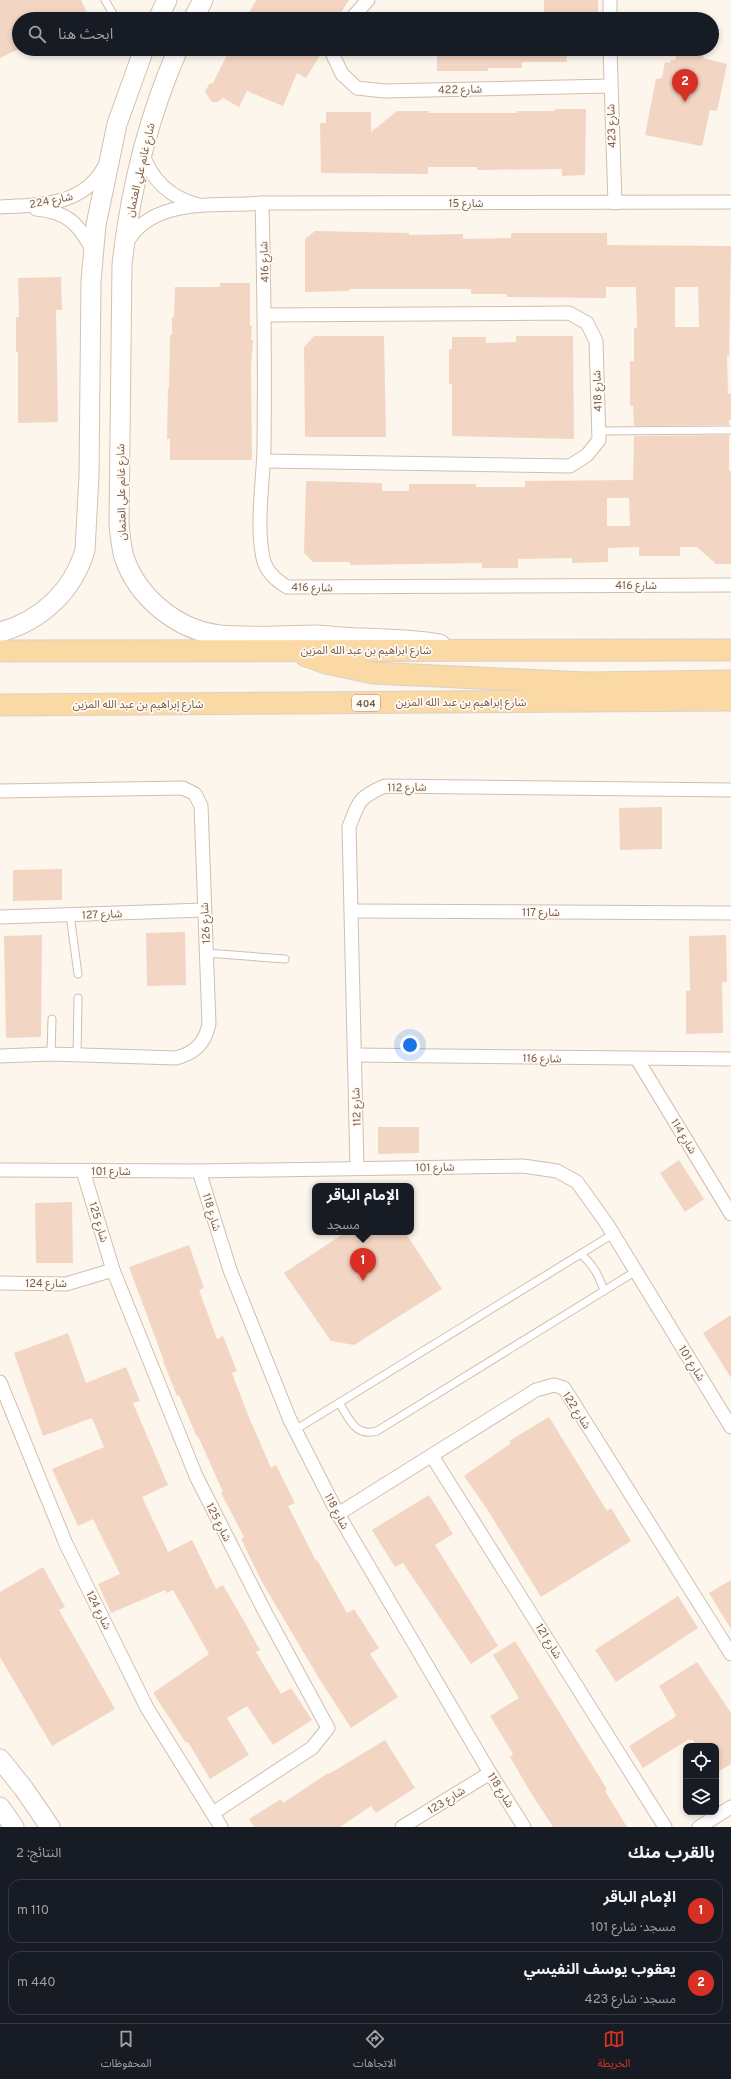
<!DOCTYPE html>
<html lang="ar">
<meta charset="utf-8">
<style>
:root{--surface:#171b24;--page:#20242c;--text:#f1f3f6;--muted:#9ea1a6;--line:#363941;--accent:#d93025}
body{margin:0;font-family:Overpass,"Noto Sans Arabic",sans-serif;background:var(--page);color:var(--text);direction:rtl}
.controls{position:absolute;right:12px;bottom:12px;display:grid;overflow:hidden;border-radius:8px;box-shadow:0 2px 6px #0003}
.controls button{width:36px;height:36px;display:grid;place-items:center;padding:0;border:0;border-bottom:1px solid var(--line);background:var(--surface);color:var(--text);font:20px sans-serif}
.you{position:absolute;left:410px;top:1045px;width:14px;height:14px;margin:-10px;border:3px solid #fff;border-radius:50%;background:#1a73e8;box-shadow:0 0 0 6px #1a73e833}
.badge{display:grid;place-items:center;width:26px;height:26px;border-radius:50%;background:var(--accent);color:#fff;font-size:13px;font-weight:700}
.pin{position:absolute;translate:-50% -33px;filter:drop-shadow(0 1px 2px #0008)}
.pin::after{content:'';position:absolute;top:21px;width:14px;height:12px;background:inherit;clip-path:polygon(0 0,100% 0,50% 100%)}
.popup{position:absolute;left:312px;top:1183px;width:102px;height:52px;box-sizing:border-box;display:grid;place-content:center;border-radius:8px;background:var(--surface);filter:drop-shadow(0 1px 3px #0005);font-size:13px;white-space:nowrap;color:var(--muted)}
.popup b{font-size:15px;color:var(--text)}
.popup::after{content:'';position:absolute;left:50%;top:100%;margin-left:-8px;border:8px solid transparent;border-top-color:var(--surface)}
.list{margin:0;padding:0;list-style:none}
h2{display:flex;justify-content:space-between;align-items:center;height:52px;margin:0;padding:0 16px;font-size:17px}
h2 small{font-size:13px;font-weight:400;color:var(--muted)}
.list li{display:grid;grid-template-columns:26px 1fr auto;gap:12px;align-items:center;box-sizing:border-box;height:64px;margin:0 8px 8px;padding:0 8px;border:1px solid var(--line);border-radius:12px}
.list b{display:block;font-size:15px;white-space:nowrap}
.list p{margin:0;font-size:13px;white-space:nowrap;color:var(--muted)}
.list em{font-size:13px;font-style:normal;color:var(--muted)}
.icon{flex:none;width:22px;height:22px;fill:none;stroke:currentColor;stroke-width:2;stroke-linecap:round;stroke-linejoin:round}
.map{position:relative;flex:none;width:731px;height:1827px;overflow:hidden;direction:ltr}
.search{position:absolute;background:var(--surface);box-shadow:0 2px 6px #0003;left:12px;right:12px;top:12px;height:44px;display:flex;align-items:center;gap:10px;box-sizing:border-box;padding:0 14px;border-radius:22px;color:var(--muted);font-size:15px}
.sheet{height:196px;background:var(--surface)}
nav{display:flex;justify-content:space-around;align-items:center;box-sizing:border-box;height:56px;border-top:1px solid var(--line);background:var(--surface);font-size:11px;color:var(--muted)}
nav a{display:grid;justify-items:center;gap:2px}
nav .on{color:var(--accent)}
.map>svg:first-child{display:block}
</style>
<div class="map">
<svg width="731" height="1827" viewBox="0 0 731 1827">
<rect width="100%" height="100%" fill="#fdf6ec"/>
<g fill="#f3d5c3" fill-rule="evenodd">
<polygon points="0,0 81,0 90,19 19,19 19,49 0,58"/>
<polygon points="256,0 349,0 337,19 256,19 248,15"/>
<rect x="544" y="0" width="54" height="19"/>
<polygon points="230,49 324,49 306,78 297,73 283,106 247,91 239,107 223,98 218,102 212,102 205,92 209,84 213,83"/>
<polygon points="437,49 567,49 567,62 522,62 522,68 488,68 488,71 437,71"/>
<polygon points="678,49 705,49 703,58 727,64 717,111 710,110 702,146 645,135 656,79 662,78 665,62 670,63 671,60 675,60"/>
<polygon points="555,109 586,109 585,175 562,176 562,169 477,170 477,167 428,167 428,174 321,173 320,123 326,123 326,112 371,112 371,132 397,111 429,111 429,113 517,113 517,111 555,111"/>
<path d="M315,231L409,233V235L463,234V239L511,238V233H607V245L731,246L729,356H727L728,394L731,393V420H729V425L634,426L633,406H630V361H634V328H637L636,287H606V298L507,297V294H471V289H349V291L305,292V239ZM675,287H698L699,327H675Z"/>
<polygon points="61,277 62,310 56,310 58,422 18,423 18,352 16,352 16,317 19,317 18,278"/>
<polygon points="220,283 250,283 250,326 252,326 251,340 253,340 251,367 252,460 170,460 170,439 167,439 168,388 169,388 170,335 172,335 172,317 174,317 175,287 220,287"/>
<polygon points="314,336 384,336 386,437 305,437 304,347"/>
<polygon points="516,336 573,336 574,439 452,436 452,384 449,384 449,349 452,349 452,337 486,337 486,343 516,342"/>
<path d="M729,435V471H731V564H716L697,547H680V556H639V547L608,548V562L572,563V558L518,559V568H482V563L350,565V562H313L304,553L306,481L382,483V491H409V484H476V487H525V481L633,480L634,436ZM607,498H629L630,526H607Z"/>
<polygon points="662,807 662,849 620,850 619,808"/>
<polygon points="62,869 62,900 13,901 13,870"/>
<polygon points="185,932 186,985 147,986 146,933"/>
<polygon points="42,935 41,1037 6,1038 4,936"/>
<polygon points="726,935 727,982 722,982 723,1033 686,1034 686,991 690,991 689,936"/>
<polygon points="378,1127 419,1127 419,1153 378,1154"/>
<polygon points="679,1160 704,1199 685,1212 660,1173"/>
<polygon points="72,1202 73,1263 36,1263 35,1203"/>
<polygon points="346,1232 405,1232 442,1289 354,1345 331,1341 284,1273"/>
<polygon points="189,1245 204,1288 199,1290 217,1339 223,1336 237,1371 232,1373 248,1415 271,1468 276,1465 295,1503 288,1506 316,1561 317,1560 347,1613 354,1609 379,1648 370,1654 398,1697 351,1728 320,1680 262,1582 241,1539 244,1537 221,1493 223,1492 198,1436 197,1437 179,1395 177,1396 163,1361 164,1361 129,1267"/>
<polygon points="731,1315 731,1378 703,1333"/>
<polygon points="68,1333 86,1383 126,1367 140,1401 133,1403 168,1485 142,1497 168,1552 192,1540 216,1589 223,1585 244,1621 260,1650 256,1652 281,1694 291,1688 312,1720 273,1745 247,1706 227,1718 249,1755 210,1779 188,1742 186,1743 153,1693 209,1654 173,1590 166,1593 165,1590 111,1613 98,1584 120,1574 93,1519 78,1526 52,1469 104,1447 92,1418 43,1436 14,1353"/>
<polygon points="549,1417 607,1511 611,1508 631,1541 541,1597 487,1509 464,1476 511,1443 509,1441"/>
<polygon points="429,1495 453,1534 435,1545 498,1646 471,1664 403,1563 395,1567 372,1530"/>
<polygon points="43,1567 65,1607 59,1610 115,1709 52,1746 0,1657 0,1592"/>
<polygon points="731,1580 731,1629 709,1593"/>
<polygon points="678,1596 698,1628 616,1682 595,1650"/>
<polygon points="515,1641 607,1789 605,1791 627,1827 553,1827 531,1793 510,1757 513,1754 490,1716 519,1698 493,1655"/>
<polygon points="697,1662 731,1713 731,1764 716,1773 716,1746 697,1746 692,1739 690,1741 689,1739 643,1768 629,1746 675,1717 676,1715 659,1686"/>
<polygon points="385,1740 415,1788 376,1813 371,1806 340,1827 254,1827 249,1819 281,1799 283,1803 328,1773 329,1774"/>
</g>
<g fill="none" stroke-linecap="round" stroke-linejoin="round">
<defs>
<g id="lane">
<polyline points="105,0 116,19"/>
<polyline points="599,431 731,430"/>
<polyline points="70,915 78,974"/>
<polyline points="206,953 285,959"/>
<polyline points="51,1054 52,1019"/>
<polyline points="77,1056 78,998"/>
<path d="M581,1254C593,1265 599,1275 604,1291"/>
<path d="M339,1403C350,1419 354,1437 377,1431L636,1271"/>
<polyline points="295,1430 613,1234"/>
</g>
<g id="street">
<polyline points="610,0 610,19"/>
<polyline points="351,19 368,0"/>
<polyline points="334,49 333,55 342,74 357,88 384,91 610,86"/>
<polyline points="610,49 615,203"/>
<path d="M142,152C151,179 170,198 199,205"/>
<path d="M262,203C264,285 265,367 264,449C263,483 256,525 263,558C266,572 276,580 287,587L731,585"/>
<path d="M0,207C40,205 83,206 104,167"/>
<path d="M36,209C69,212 78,224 94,252"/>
<path d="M126,244C152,196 216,207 262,203L731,202"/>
<polyline points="264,461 570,466 587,455 599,440 596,341 587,323 569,313 265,315"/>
<path d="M0,791L183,788L195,794L201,806L209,1024C205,1043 195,1053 176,1058L51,1054L0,1056"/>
<polyline points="352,911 731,913"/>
<polyline points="0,917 204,910"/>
<polyline points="354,1055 731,1059"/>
<polyline points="637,1059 731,1214"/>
<path d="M357,1168L349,827C359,801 359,797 385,786L731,790"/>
<polyline points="0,1170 199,1171 523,1166 557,1171 577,1182 607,1224 731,1427"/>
<polyline points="83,1171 113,1270 196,1476 265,1612 328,1728 312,1748 213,1813"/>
<polyline points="199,1171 230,1270 290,1420 338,1514 490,1773 524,1827"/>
<polyline points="0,1283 66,1284 113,1270"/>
<polyline points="0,1382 66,1544 147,1708 221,1827"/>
<polyline points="432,1456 665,1827"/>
<polyline points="338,1514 536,1390 554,1385 564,1388 731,1654"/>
<polyline points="402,1827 490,1773"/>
<polyline points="699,1827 731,1807"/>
</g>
<g id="secondary">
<polyline points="158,19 167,0"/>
<polyline points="193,19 203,0"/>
<path d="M178,49C148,118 130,190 122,265L119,524C120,535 121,546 124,557C138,598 177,630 220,635C252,638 285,635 317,635C332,636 347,638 362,638C389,639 414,639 440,644"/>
<path d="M0,632C41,621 73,591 85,550L89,476L91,281L96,225L117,124L144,49"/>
<polyline points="0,1759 24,1789 50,1827"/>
<polyline points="0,1807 14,1827"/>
</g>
<g id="primary">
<polyline points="0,651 731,650"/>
<polyline points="306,656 326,663 373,673 586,683 731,681"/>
<polyline points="0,705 731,700"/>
</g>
</defs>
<use href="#lane" stroke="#d1beb0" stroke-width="9"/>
<use href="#street" stroke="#d1beb0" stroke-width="15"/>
<use href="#secondary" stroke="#d6c0b0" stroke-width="21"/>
<use href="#primary" stroke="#dad1cd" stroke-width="23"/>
<use href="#lane" stroke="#fff" stroke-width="7"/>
<use href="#street" stroke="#fff" stroke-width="13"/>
<use href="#secondary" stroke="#fff" stroke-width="19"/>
<use href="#primary" stroke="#fbd9a5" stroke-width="21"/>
</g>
<g text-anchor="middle" stroke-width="3.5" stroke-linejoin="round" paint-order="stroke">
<rect fill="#fffaf3" stroke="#a28b7f" stroke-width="1" x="352" y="695" width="28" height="16" rx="3"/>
<g font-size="10" font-weight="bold" fill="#7a5c4d">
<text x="366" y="707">404</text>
</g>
<g font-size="11" fill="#7a5c4d" stroke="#fffaf3">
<text transform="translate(460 89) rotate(-1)" y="4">شارع 422</text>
<text transform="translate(611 126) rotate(-92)" y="4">شارع 423</text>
<text transform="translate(140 170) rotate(-77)" y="4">شارع غانم علي العثمان</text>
<text transform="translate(51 200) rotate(-11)" y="4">شارع 224</text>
<text x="466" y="207">شارع 15</text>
<text transform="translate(264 262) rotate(-92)" y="4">شارع 416</text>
<text transform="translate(597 391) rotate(-92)" y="4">شارع 418</text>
<text transform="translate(121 492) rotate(-91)" y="4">شارع غانم علي العثمان</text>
<text x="636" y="589">شارع 416</text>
<text transform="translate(312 587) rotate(1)" y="4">شارع 416</text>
<text x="366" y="654">شارع ابراهيم بن عبد الله المزين</text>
<text x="461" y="706">شارع إبراهيم بن عبد الله المزين</text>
<text x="138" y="708">شارع إبراهيم بن عبد الله المزين</text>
<text transform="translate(407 787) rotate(-1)" y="4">شارع 112</text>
<text x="541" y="916">شارع 117</text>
<text transform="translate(102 914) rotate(-2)" y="4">شارع 127</text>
<text transform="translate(205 923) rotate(-93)" y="4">شارع 126</text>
<text transform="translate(542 1058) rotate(1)" y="4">شارع 116</text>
<text transform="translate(356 1107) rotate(-92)" y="4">شارع 112</text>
<text transform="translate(684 1136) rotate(59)" y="4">شارع 114</text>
<text transform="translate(435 1167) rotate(-1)" y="4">شارع 101</text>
<text x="111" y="1175">شارع 101</text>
<text transform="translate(212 1212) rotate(73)" y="4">شارع 118</text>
<text transform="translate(99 1222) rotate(73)" y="4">شارع 125</text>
<text x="46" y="1287">شارع 124</text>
<text transform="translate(692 1363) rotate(58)" y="4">شارع 101</text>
<text transform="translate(577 1410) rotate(57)" y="4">شارع 122</text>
<text transform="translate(337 1511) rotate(62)" y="4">شارع 118</text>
<text transform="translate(219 1522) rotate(63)" y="4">شارع 125</text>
<text transform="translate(99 1610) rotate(63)" y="4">شارع 124</text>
<text transform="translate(549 1641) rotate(58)" y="4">شارع 121</text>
<text transform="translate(501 1790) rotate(58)" y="4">شارع 118</text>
<text transform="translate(446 1800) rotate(-32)" y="4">شارع 123</text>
</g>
</g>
</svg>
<div class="controls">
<button><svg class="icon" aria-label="locate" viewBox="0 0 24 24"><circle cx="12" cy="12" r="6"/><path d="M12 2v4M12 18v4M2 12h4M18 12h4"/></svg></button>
<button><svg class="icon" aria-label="layers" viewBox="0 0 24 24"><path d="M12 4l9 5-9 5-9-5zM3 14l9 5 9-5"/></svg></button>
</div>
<div class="you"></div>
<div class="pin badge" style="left:363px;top:1281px">1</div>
<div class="popup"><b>الإمام الباقر</b>مسجد</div>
<div class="pin badge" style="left:685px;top:102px">2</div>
<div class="search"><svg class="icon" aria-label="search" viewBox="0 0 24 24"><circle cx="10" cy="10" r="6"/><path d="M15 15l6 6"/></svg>ابحث هنا</div>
</div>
<section class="sheet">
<h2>بالقرب منك<small>النتائج: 2</small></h2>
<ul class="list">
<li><span class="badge">1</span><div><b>الإمام الباقر</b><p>مسجد · شارع 101</p></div><em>110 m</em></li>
<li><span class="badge">2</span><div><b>يعقوب يوسف النفيسي</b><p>مسجد · شارع 423</p></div><em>440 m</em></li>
</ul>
</section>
<nav>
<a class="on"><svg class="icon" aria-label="map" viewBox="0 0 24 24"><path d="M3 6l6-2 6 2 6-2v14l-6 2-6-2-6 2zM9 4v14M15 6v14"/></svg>الخريطة</a>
<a><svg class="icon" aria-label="directions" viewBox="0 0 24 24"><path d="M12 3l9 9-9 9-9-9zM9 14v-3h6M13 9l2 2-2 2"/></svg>الاتجاهات</a>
<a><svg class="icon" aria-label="saved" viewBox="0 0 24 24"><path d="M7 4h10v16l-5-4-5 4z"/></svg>المحفوظات</a>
</nav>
